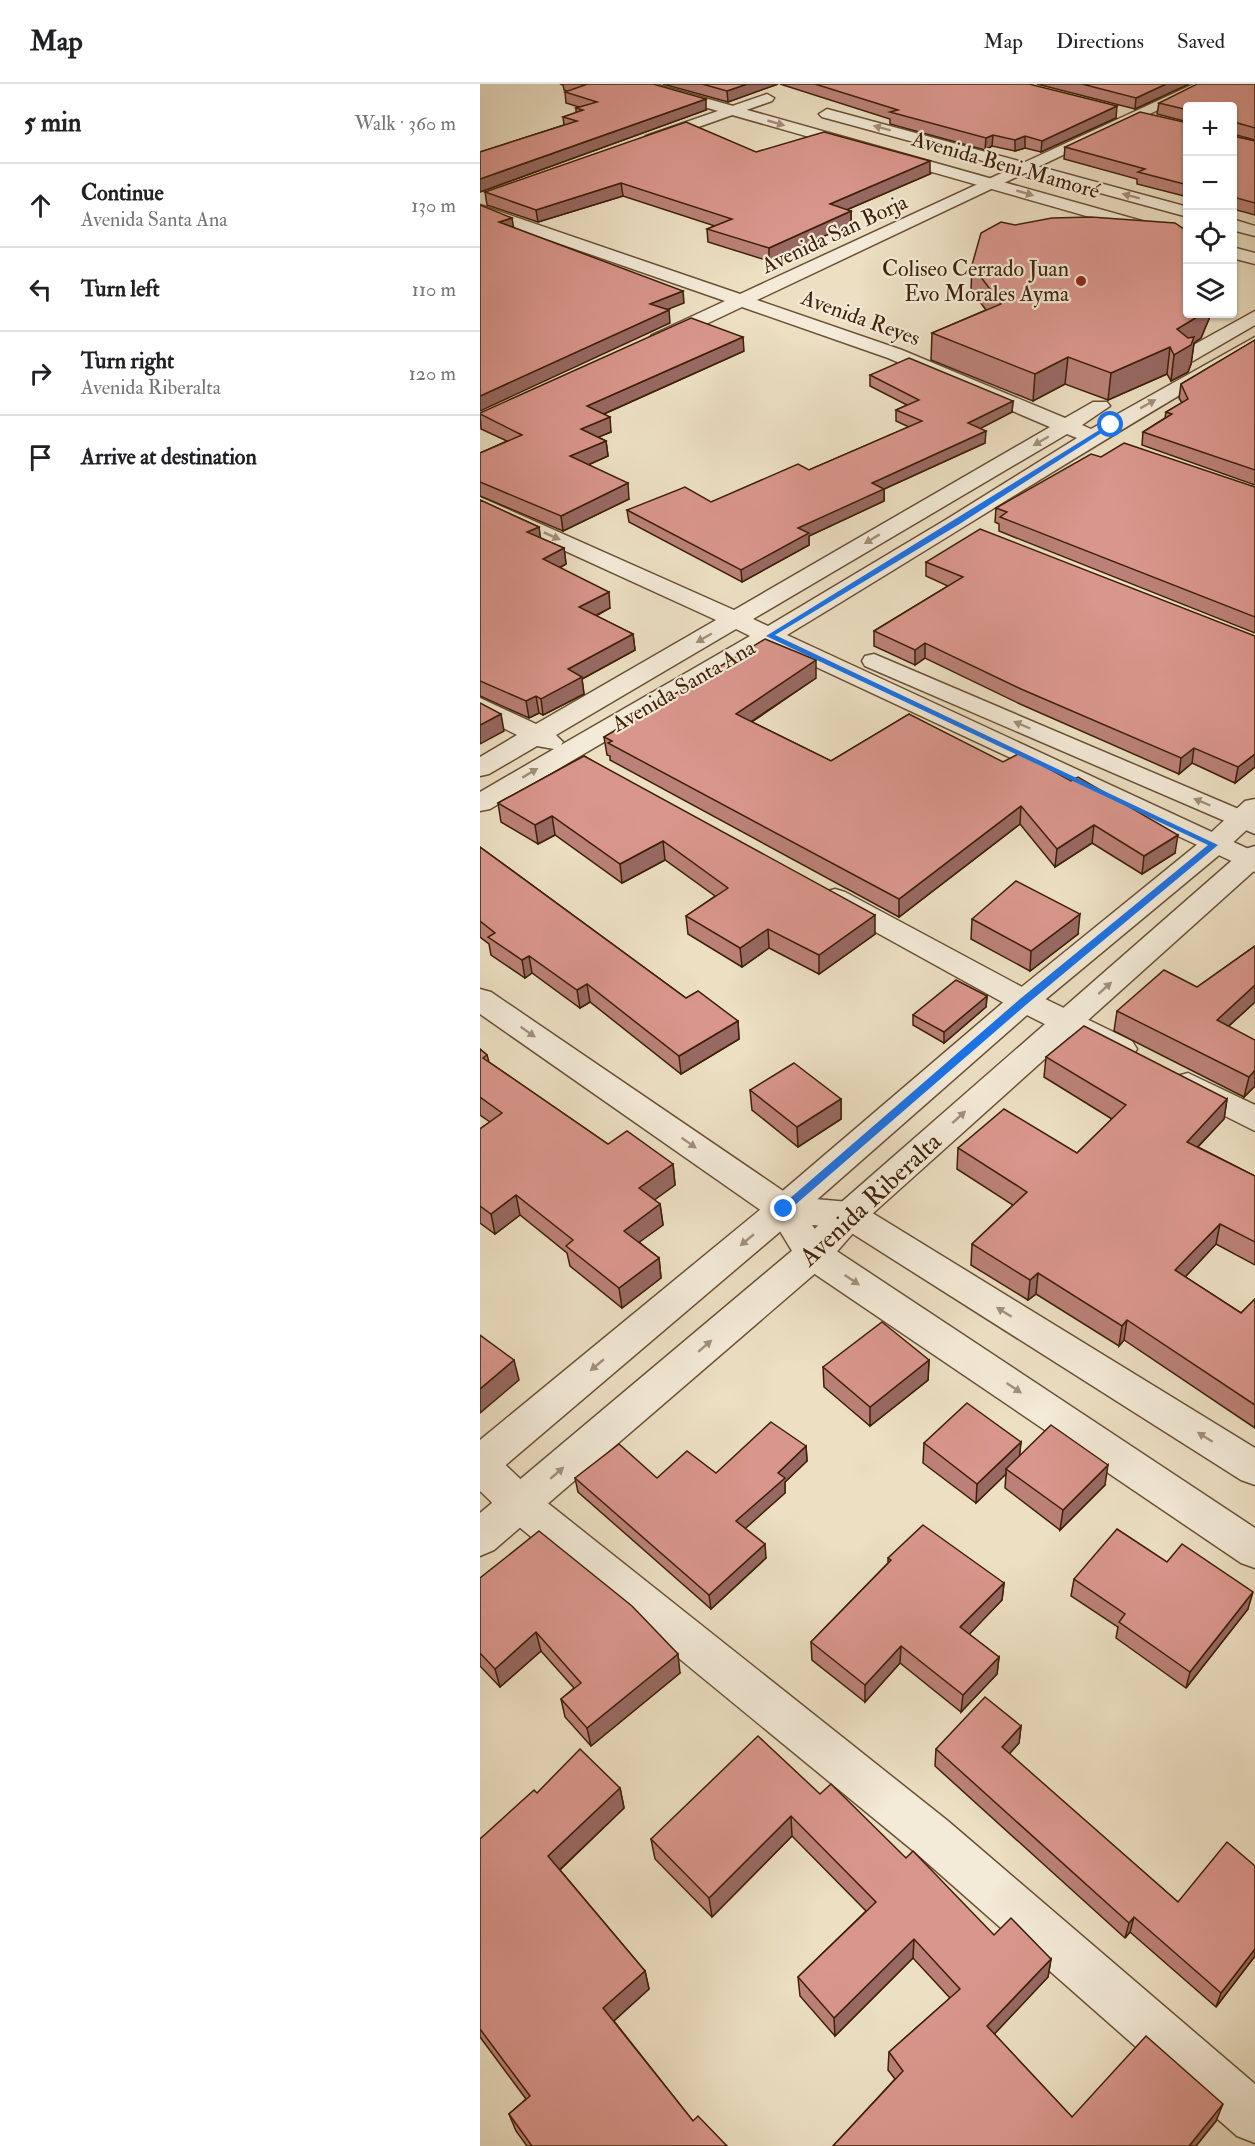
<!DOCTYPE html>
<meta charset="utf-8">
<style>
:root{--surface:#fff;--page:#f2f2f2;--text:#202124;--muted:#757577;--line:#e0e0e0}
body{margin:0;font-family:"IM FELL Double Pica",serif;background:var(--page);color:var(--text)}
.controls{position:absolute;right:18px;top:18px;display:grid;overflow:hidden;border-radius:6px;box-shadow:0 2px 4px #0004}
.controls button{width:54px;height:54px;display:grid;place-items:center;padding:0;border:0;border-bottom:2px solid var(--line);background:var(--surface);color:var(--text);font:30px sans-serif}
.stop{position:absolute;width:18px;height:18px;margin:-14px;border:4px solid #1a73e8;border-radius:50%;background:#fff}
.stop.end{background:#1a73e8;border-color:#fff;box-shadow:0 2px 6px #0008}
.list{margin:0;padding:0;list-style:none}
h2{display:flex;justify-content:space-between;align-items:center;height:78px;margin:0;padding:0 24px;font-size:26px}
h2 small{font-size:20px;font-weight:400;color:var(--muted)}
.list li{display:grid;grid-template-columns:39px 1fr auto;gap:18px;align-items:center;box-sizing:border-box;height:84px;padding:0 24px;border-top:2px solid var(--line)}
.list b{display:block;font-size:22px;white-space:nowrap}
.list p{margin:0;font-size:20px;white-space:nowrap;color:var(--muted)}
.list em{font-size:20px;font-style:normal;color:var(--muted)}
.icon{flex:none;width:33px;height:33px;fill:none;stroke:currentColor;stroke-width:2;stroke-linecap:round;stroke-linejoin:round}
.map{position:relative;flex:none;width:775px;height:2062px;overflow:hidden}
header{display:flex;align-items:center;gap:36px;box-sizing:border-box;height:84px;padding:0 30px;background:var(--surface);border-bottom:2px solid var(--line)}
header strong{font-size:28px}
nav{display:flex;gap:33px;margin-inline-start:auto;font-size:21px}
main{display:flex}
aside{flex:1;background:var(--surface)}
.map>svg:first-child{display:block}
</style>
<header>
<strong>Map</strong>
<nav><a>Map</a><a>Directions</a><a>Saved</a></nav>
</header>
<main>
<aside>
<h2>5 min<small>Walk · 360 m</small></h2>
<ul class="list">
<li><svg class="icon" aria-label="ahead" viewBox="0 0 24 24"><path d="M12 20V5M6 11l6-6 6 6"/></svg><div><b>Continue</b><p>Avenida Santa Ana</p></div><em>130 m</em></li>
<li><svg class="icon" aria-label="left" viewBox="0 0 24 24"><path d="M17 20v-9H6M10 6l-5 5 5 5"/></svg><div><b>Turn left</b></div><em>110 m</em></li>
<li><svg class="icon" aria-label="right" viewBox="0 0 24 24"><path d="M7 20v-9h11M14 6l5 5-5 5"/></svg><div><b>Turn right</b><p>Avenida Riberalta</p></div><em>120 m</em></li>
<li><svg class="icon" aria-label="arrive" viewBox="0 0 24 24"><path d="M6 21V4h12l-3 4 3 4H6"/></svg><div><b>Arrive at destination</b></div></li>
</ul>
</aside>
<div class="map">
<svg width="775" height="2062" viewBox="0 0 775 2062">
<rect width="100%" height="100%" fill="#ecdfc2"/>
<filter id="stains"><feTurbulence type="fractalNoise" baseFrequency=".00333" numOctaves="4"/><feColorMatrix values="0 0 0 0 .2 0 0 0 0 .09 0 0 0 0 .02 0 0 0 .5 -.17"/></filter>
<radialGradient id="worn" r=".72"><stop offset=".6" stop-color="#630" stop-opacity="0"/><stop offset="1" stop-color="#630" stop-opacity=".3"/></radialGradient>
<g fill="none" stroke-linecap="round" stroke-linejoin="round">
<defs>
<g id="minor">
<path d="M714,0H733L277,216L422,266L585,334L613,318H627L630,322L602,341L611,345L775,253V267C617,358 463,457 307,551L775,768V788L289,561L10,725L0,727V708L74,665L57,662L9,690L0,692V673L37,651L0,632V614L56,640L236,536L0,428V413L254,526L570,343L408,274L262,223L186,259H172L169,255L172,251L245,217L0,132V121L260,210ZM587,350L597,354L467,435L288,542L273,535ZM256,545L270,552L81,661L83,658L76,651Z"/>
<polygon points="287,10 294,14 292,17 176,58 171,60 163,55 166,52"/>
<polygon points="775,227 775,241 713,277 706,279 696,273 699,269"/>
<polygon points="394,570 775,732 775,750 385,582 382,577 385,572"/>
<polygon points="355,805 365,808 555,910 652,957 657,965 652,973 641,976 630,973 533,924 345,820 340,814 345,808"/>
<polygon points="0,905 11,908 312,1113 369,1118 381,1122 775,1364 775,1401 761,1396 362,1143 332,1141 346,1160 775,1444 775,1484 761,1479 320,1180 292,1134 0,930"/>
<polygon points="708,989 775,1021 775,1047 697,1008 692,1000 697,992"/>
<polygon points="0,1365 14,1370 55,1409 468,1737 775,2000 775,2059 757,2052 436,1769 27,1433 0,1407"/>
</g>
<g id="tertiary">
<polygon points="152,0 175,0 708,150 708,161 154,3"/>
<polygon points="347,25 708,123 708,133 342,33 339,30"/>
<polygon points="752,135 775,142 775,152 752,146"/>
<polygon points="752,163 775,169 775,180 752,174"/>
<polygon points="775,715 775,738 744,767 555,924 316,1134 14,1391 0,1395 0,1356 292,1116 533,910 724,755 765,717"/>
<polygon points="775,762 775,786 381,1140 346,1180 14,1466 0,1472 0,1429 320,1160 357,1122 765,765"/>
</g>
</defs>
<use href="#minor" stroke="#6a5035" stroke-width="3"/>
<use href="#tertiary" stroke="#6a5035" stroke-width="3"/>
<use href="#minor" fill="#f3ead7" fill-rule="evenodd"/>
<use href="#tertiary" fill="#f3ead7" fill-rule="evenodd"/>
</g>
<g fill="#bb8178" stroke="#3e2006" stroke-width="1.5">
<polygon points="80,0 173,0 226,26 0,108 0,68 84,41 83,33 96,29 96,24 99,23 86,19 85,8 87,7 84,6 83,1"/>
<polygon points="183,0 298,0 248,18"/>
<polygon points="300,0 549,0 636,34 561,68 545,64 535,67 512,62 505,66 410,40 410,35"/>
<polygon points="557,0 709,0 655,25"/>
<polygon points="775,0 775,56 753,50 753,22 708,22 708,38 677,30 679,19"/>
<polygon points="708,39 708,113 657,100 657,95 584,75 585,63"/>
<polygon points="753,52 775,57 775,131 753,125"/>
<polygon points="276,68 450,90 366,126 371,127 371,140 289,177 228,158 227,145 235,142 143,112 58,138 7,121 5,108"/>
<polygon points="492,181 708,230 731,230 721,254 714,259 711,280 708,288 691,297 687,290 628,316 585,300 553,317 451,276 452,249 506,226 491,206"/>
<polygon points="775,256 775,401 662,361 663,348 685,334 686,328 702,319 699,314 701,300"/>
<polygon points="264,267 124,330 131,348 118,353 126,357 128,372 108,381 149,415 83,447 0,412 0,369 27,357 1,345 0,329"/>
<polygon points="390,291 533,317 532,328 500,344 505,359 404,405 404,417 329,452 329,461 262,498 149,438 147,426 231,418 329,386 429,343 416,337 416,326 427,321 390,302"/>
<polygon points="621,373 775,403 775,549 519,447 519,440 515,438 516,424"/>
<polygon points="0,416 59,443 60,454 84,464 86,480 80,484 130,524 116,532 153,550 155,566 102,595 104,610 63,631 59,629 49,634 0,612"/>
<polygon points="446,478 775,552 775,683 755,699 712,679 699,690 540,620 445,574 435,581 394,562 394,547 468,502 446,492"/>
<polygon points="336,594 272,638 351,677 429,630 695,769 662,790 612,759 575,783 540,740 419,833 130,676 130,672 127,671 124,653"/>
<polygon points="104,672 395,850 339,890 289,864 262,883 208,850 206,832 235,812 185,776 142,799 75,751 58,760 21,738 18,719"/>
<polygon points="0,763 206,914 258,937 259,955 201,990 110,918 100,924 52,889 45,894 11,871 9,860 0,853"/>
<polygon points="492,835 598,850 550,887 491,855"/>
<polygon points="775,862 775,918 749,942 775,1002 764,1013 634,947 637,927 717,903"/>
<polygon points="507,912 506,923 464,959 433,941 433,931"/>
<polygon points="0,965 7,971 9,978 128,1060 193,1080 195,1101 174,1116 180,1120 183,1141 159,1158 179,1174 181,1194 142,1224 90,1182 87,1169 40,1131 15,1150 0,1139 0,1045 10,1038 0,1031"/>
<polygon points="566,973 747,1015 744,1035 718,1063 775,1092 775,1181 736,1160 705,1193 761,1229 775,1215 775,1344 644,1256 639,1262 556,1210 548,1216 491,1181 492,1160 533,1121 477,1085 478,1064 597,1069 632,1035 564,993"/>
<polygon points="270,1006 361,1015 361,1035 318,1063 272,1026"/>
<polygon points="449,1276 448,1296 390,1342 344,1303 343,1283"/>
<polygon points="541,1358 539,1372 625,1401 580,1446 525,1404 526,1390 496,1419 443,1379 444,1359"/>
<polygon points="326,1362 327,1377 305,1398 305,1409 265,1444 286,1474 231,1525 98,1408 95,1394 177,1394 236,1389"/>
<polygon points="408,1474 524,1499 522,1516 489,1550 519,1573 517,1590 481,1628 420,1579 385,1618 332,1576 331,1558 408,1479"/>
<polygon points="687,1478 768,1525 706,1604 636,1554 638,1543 591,1512 594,1495"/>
<polygon points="0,1494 200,1589 111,1662 85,1633 81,1615 94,1604 61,1567 20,1603 0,1582"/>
<polygon points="541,1642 539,1659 529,1670 698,1818 775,1782 775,1872 736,1923 650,1848 645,1854 455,1682 456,1665"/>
<polygon points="140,1704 144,1724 80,1786 165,1887 169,1905 134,1937 213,2037 247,2062 47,2062 36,2047 29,2030 46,2015 0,1953 0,1755 57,1709"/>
<polygon points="340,1710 426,1774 514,1851 571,1875 568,1893 514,1950 592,2033 736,2037 716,2062 353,2062 415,1995 408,1986 409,1968 470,1914 433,1874 355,1952 320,1912 318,1893 386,1827 312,1752 232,1833 175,1775 171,1755"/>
</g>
<g fill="#986962" stroke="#3e2006" stroke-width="1.5">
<polygon points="267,0 298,0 248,18 247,7"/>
<polygon points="686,0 709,0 655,25 656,14"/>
<polygon points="226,15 226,26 0,108 0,95"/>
<polygon points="637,22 636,34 561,68 562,57"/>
<polygon points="513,51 512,62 505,66 506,54"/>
<polygon points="545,52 545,64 535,67 535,56"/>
<polygon points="450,77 450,90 350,133 350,120"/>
<polygon points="141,99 143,112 58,138 56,126"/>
<polygon points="371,127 371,140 289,177 289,164"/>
<polygon points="32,134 34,146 19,138"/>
<polygon points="203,207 204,219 171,232 170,220"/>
<polygon points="189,226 190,239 0,327 0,312"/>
<polygon points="722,230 731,230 721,254 714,259 711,280 708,288 691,297 697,245"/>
<polygon points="263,253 264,267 108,337 107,322"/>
<polygon points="690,263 687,290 628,316 631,289"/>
<polygon points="588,273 585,300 553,317 555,290"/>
<polygon points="533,317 532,328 488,351 488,339"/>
<polygon points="130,333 131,348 102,360 101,345"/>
<polygon points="506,347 505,359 404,405 404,417 329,452 329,461 262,498 261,486 318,444 392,399"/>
<polygon points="126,357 128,372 92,388 90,372"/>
<polygon points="148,399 149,415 83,447 81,432"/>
<polygon points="59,443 61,458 47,448"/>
<polygon points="84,464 86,480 66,491 63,475"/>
<polygon points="129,508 130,524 101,539 99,523"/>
<polygon points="153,550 155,566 102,595 104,610 63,631 61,615 88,585"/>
<polygon points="445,559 445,574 435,581 435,566"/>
<polygon points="336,576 336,594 257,647 256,630"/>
<polygon points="56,612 59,629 49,634 46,617"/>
<polygon points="21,630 24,647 0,660 0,641"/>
<polygon points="714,664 712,679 699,690 701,674"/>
<polygon points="775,670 775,683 755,699 758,683"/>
<polygon points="541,722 540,740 419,833 419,815"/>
<polygon points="72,732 75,751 58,760 55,741"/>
<polygon points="614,741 612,759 575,783 577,765"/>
<polygon points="698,751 695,769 662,790 664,772"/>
<polygon points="183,757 185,776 142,799 140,780"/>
<polygon points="600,830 598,850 550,887 551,867"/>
<polygon points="395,831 395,850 339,890 339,871"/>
<polygon points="288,845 289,864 262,883 260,864"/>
<polygon points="49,872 52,889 45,894 42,876"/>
<polygon points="107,900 110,918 100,924 97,906"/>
<polygon points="775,901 775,918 733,956 737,936"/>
<polygon points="507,912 506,923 464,959 464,948"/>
<polygon points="258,937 259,955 201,990 199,972"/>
<polygon points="775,986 775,1002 764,1013 769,993"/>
<polygon points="361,1015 361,1035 318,1063 317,1043"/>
<polygon points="747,1015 744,1035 703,1078 707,1058"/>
<polygon points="193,1080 195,1101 162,1125 159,1104"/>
<polygon points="36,1111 40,1131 15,1150 11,1130"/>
<polygon points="180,1120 183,1141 147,1167 144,1147"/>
<polygon points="740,1140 736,1160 692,1207 695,1186"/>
<polygon points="179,1174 181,1194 142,1224 139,1204"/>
<polygon points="558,1189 556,1210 548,1216 550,1196"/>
<polygon points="647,1236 644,1256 639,1262 642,1242"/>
<polygon points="34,1276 39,1296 0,1329 0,1305"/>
<polygon points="449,1276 448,1296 390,1342 390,1323"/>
<polygon points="541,1358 539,1378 526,1385 526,1390 496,1419 497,1400"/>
<polygon points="326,1362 327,1377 305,1398 305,1409 258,1451 256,1437 298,1389"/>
<polygon points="628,1381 625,1401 580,1446 583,1426"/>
<polygon points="285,1460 286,1474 231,1525 229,1511"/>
<polygon points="524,1499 522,1516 479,1561 480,1543"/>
<polygon points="773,1508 768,1525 706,1604 710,1588"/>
<polygon points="56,1548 61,1567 20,1603 15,1585"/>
<polygon points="421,1562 420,1579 385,1618 385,1601"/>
<polygon points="198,1570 200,1589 111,1662 107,1644"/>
<polygon points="519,1573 517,1590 481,1628 483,1611"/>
<polygon points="541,1642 539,1659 520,1680 522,1663"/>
<polygon points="140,1704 144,1724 74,1791 68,1772"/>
<polygon points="311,1732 312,1752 232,1833 229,1814"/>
<polygon points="654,1833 650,1848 645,1854 649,1839"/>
<polygon points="434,1855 433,1874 355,1952 354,1934"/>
<polygon points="775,1865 775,1872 736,1923 741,1909"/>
<polygon points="571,1875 568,1893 505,1960 507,1942"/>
<polygon points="165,1887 169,1905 128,1942 123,1924"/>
<polygon points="743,2020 736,2037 716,2062 709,2062"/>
</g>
<g fill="#d9968c" stroke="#3e2006" stroke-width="1.5">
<polygon points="100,0 173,0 226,15 0,95 0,68 97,37 83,33 103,26 96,24 117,18 85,8 105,1"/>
<polygon points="222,0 267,0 247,7"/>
<polygon points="335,0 549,0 637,22 562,57 545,52 535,56 513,51 506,54 410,28 418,26"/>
<polygon points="602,0 686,0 656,14"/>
<polygon points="717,0 775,0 775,44 754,38 753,40 753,22 708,22 708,26 679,19"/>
<polygon points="660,28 708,39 708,101 658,88 665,85 585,63"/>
<polygon points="206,38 276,68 344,48 450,77 350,120 371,127 289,164 227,145 252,135 141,99 56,126 5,108"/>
<polygon points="753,52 775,57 775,119 753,113"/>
<polygon points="0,121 32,134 19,138 203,207 170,220 189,226 0,312"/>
<polygon points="611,133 695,139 708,148 708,230 722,230 697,245 708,254 714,253 711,261 694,271 690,263 631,289 588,273 555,290 452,249 521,220 492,181 501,149 521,138 535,141 572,134"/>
<polygon points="211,234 263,253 107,322 130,333 101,345 126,357 90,372 148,399 81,432 0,398 0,369 42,351 0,330 0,329"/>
<polygon points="775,256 775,386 663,348 692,330 686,328 708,315 701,300"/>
<polygon points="429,274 533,317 488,339 506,347 392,399 404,405 318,444 329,449 261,486 147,426 205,403 231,418 318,380 329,386 442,337 416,326 439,316 390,291"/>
<polygon points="644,359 775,403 775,533 520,433 527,428 516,424 611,370 621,373"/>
<polygon points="0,416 59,443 47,448 84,464 63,475 129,508 99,523 153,550 88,585 102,593 61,615 56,612 46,617 0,597"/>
<polygon points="500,445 775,552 775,670 758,683 714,664 701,674 541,605 445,559 435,566 394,547 483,493 446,478"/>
<polygon points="285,555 336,576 256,630 351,677 429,630 523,678 540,669 591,697 598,693 698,751 664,772 614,741 577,765 541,722 419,815 128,659 132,657 124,653"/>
<polygon points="0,619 21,630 0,641"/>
<polygon points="104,672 395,831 339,871 288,845 260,864 206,832 248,804 183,757 140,780 72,732 55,741 18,719"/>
<polygon points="0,763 206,914 218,907 258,937 199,972 107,900 97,906 49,872 42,876 8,853 15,849 0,837"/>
<polygon points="536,797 600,830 551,867 492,835"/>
<polygon points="775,862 775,901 737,936 775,956 775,986 769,993 637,927 684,886 717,903"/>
<polygon points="476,896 507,912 464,948 433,931"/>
<polygon points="604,942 747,1015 707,1058 775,1092 775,1158 740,1140 695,1186 761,1229 775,1215 775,1321 647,1236 642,1242 558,1189 550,1196 492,1160 547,1108 478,1064 524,1025 597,1069 646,1021 566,973"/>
<polygon points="0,965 7,971 3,974 128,1060 147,1047 193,1080 159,1104 180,1120 144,1147 179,1174 139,1204 86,1162 93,1156 36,1111 11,1130 0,1122 0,1045 22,1029 0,1013"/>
<polygon points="314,979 361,1015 317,1043 270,1006"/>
<polygon points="402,1238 449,1276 390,1323 343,1283"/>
<polygon points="0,1251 34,1276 0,1305"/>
<polygon points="487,1319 541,1358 497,1400 444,1359"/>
<polygon points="291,1338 326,1362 298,1389 305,1394 256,1437 285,1460 229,1511 95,1394 139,1360 177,1394 207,1367 236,1389"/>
<polygon points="571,1341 628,1381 583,1426 526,1385"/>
<polygon points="443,1441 524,1499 480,1543 519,1573 483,1611 421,1562 385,1601 331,1558 411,1476 408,1474"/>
<polygon points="637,1445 687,1478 702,1460 773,1508 710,1588 639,1538 645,1530 594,1495"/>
<polygon points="59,1447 152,1522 198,1570 107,1644 81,1615 101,1599 56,1548 15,1585 0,1569 0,1494"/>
<polygon points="505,1613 541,1642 522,1663 698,1818 747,1758 775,1782 775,1865 741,1909 654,1833 649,1839 456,1665"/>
<polygon points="278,1652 340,1710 351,1700 426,1774 433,1767 514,1851 531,1834 571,1875 507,1942 592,2033 666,1952 743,2020 709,2062 353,2062 423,1987 409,1968 480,1905 434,1855 354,1934 318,1893 396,1818 311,1732 229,1814 171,1755"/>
<polygon points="100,1665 140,1704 68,1772 165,1887 123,1924 213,2037 218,2032 247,2062 52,2062 29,2030 50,2012 0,1945 0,1755 54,1706 57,1709"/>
</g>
<defs><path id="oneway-solid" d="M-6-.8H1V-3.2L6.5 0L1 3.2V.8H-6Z" transform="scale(1.5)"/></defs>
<g fill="#a28f79">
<use href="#oneway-solid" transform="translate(296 39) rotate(16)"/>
<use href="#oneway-solid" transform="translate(402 44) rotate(-165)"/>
<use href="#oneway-solid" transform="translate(545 109) rotate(16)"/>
<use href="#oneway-solid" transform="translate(651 112) rotate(-165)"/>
<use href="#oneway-solid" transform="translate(668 320) rotate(-29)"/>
<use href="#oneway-solid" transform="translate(561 357) rotate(150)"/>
<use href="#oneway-solid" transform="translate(72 452) rotate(24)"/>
<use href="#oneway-solid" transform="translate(392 455) rotate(149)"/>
<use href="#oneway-solid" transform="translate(224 554) rotate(150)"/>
<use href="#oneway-solid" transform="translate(542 641) rotate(-157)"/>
<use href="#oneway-solid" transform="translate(50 689) rotate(-31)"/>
<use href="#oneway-solid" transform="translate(722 718) rotate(-157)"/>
<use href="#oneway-solid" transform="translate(625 904) rotate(-42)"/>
<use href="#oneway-solid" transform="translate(48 948) rotate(35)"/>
<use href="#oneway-solid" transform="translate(479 1033) rotate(-42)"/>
<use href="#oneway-solid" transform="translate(209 1059) rotate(35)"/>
<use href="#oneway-solid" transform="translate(267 1156) rotate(140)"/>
<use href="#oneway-solid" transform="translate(372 1196) rotate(34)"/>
<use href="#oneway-solid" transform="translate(524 1228) rotate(-148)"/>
<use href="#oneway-solid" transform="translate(225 1262) rotate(-41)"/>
<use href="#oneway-solid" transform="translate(117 1281) rotate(140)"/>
<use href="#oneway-solid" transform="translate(534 1304) rotate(34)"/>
<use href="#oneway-solid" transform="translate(725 1353) rotate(-148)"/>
<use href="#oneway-solid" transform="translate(77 1389) rotate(-41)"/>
</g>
<polygon fill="#1a73e8" points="629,340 634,341 478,441 295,551 738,761 547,920 308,1127 301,1127 301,1122 540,915 728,761 286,552"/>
<circle fill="#8f2418" stroke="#f3ead7" stroke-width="2" cx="601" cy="197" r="6"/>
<g text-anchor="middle" stroke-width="4.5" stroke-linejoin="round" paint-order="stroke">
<g font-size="22" fill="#3e2006" stroke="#f3ead7">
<text transform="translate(526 80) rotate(16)" y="8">Avenida Beni Mamoré</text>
<text transform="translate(354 149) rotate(-25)" y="8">Avenida San Borja</text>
<text transform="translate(381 233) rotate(20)" y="8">Avenida Reyes</text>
<text transform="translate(203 601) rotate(-30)" y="8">Avenida Santa Ana</text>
</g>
<g font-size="22" fill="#3e2006" stroke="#f3ead7" text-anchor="end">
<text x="589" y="192">Coliseo Cerrado Juan<tspan x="589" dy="25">Evo Morales Ayma</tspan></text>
</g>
<g font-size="26" fill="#3e2006" stroke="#f3ead7">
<text transform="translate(390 1115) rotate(-43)" y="9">Avenida Riberalta</text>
</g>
</g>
<rect width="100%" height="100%" filter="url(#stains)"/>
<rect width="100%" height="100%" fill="url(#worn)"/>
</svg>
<div class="controls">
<button>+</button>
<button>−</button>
<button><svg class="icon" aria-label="locate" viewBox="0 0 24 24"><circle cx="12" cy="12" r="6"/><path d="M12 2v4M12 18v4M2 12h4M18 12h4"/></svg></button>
<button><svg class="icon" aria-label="layers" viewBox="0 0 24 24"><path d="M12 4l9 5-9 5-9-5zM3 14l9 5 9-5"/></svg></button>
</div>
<div class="stop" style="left:631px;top:341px"></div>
<div class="stop end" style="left:304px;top:1125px"></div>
</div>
</main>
